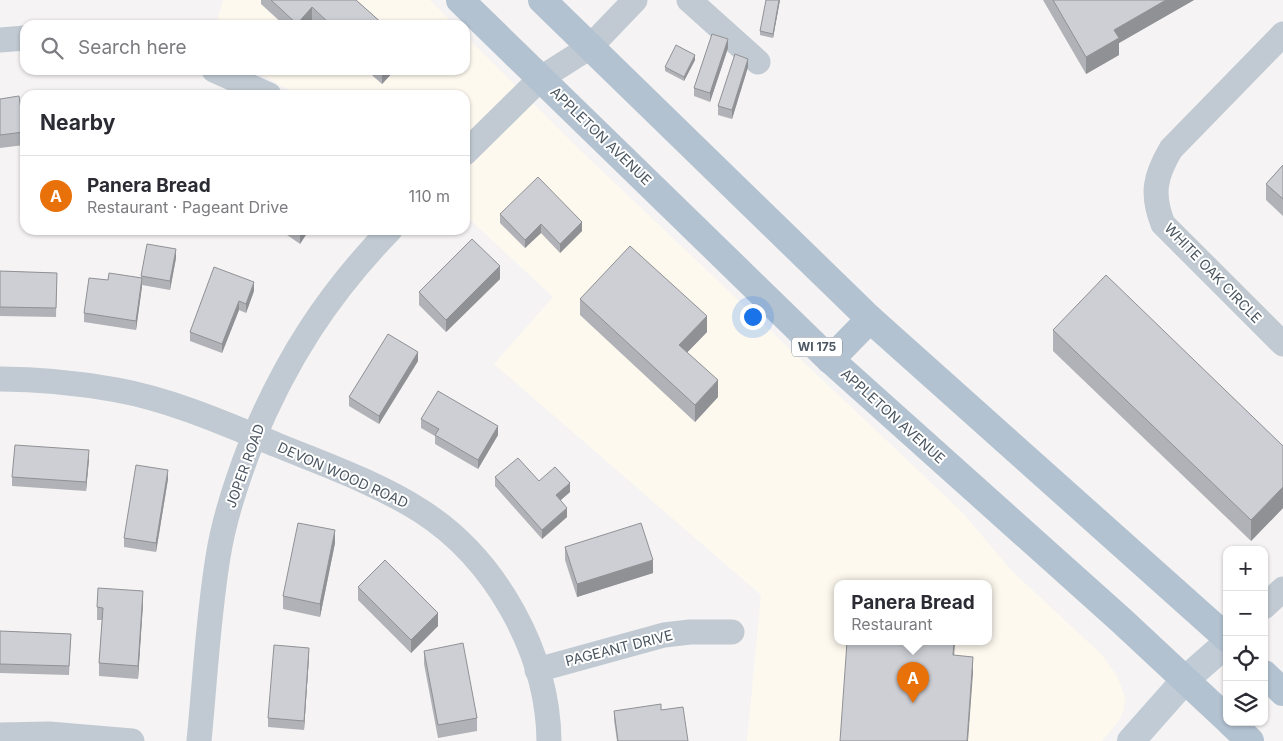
<!DOCTYPE html>
<meta charset="utf-8">
<style>
:root{--surface:#fff;--page:#f2f2f3;--text:#2b2b33;--muted:#7c7c81;--line:#e1e1e2;--accent:#7c3aed}
body{margin:0;font-family:Inter,sans-serif;background:var(--page);color:var(--text)}
.controls{position:absolute;right:15px;bottom:15px;display:grid;overflow:hidden;border-radius:10px;box-shadow:0 1px 4px #0004}
.controls button{width:45px;height:45px;display:grid;place-items:center;padding:0;border:0;border-bottom:1px solid var(--line);background:var(--surface);color:var(--text);font:25px sans-serif}
.you{position:absolute;left:752px;top:316px;width:18px;height:18px;margin:-12px;border:4px solid #fff;border-radius:50%;background:#1a73e8;box-shadow:0 0 0 8px #1a73e833}
.badge{display:grid;place-items:center;width:32px;height:32px;border-radius:50%;background:var(--accent);color:#fff;font-size:16px;font-weight:700}
.pin{position:absolute;translate:-50% -41px;filter:drop-shadow(0 1px 2px #0008)}
.pin::after{content:'';position:absolute;top:26px;width:18px;height:15px;background:inherit;clip-path:polygon(0 0,100% 0,50% 100%)}
.popup{position:absolute;left:834px;top:580px;width:158px;height:65px;box-sizing:border-box;display:grid;place-content:center;border-radius:10px;background:var(--surface);filter:drop-shadow(0 1px 4px #0005);font-size:16px;white-space:nowrap;color:var(--muted)}
.popup b{font-size:19px;color:var(--text)}
.popup::after{content:'';position:absolute;left:50%;top:100%;margin-left:-10px;border:10px solid transparent;border-top-color:var(--surface)}
.list{margin:0;padding:0;list-style:none}
h2{display:flex;justify-content:space-between;align-items:center;height:65px;margin:0;padding:0 20px;font-size:21px}
h2 small{font-size:16px;font-weight:400;color:var(--muted)}
.list li{display:grid;grid-template-columns:32px 1fr auto;gap:15px;align-items:center;box-sizing:border-box;height:80px;padding:0 20px;border-top:1px solid var(--line)}
.list b{display:block;font-size:19px;white-space:nowrap}
.list p{margin:0;font-size:16px;white-space:nowrap;color:var(--muted)}
.list em{font-size:16px;font-style:normal;color:var(--muted)}
.icon{flex:none;width:28px;height:28px;fill:none;stroke:currentColor;stroke-width:2;stroke-linecap:round;stroke-linejoin:round}
.map{position:relative;flex:none;width:1283px;height:741px;overflow:hidden}
.search{position:absolute;background:var(--surface);box-shadow:0 1px 4px #0004;left:20px;top:20px;width:450px;height:55px;display:flex;align-items:center;gap:12px;box-sizing:border-box;padding:0 18px;border-radius:15px;color:var(--muted);font-size:19px}
.panel{position:absolute;background:var(--surface);box-shadow:0 1px 4px #0004;left:20px;top:90px;width:450px;height:145px;border-radius:15px}
.map>svg:first-child{display:block}
</style>
<div class="map">
<svg width="1283" height="741" viewBox="0 0 1283 741">
<rect width="100%" height="100%" fill="#f5f3f3"/>
<g fill="#fdf9ef" fill-rule="evenodd">
<polygon points="223,0 430,0 455,25 216,25"/>
<path d="M465,35L583,153L962,512L1012,571L1101,654L1117,676L1125,697L1123,712L1118,722L1102,741H747L761,595L494,364L553,297L465,215V95H298L253,70H465ZM838,584H988V642H838Z"/>
</g>
<g fill="none" stroke-linecap="round" stroke-linejoin="round">
<g stroke="#c1cad2" stroke-width="25">
<polyline points="689,0 758,62"/>
<path d="M1283,34L1171,149C1155,176 1151,194 1163,224L1283,344"/>
<polyline points="0,40 25,38"/>
<polyline points="214,70 269,95"/>
<polyline points="465,153 541,78 590,47 635,0"/>
<path d="M0,379C39,379 78,383 117,390C172,400 226,424 277,445C326,465 377,483 421,511C496,559 548,653 549,741"/>
<polyline points="1264,607 1283,589"/>
<polyline points="537,670 664,635 690,632 732,632"/>
<polyline points="0,735 49,734 132,741"/>
<path d="M199,741C205,680 208,618 218,557C224,518 237,480 251,444C285,361 327,295 390,230"/>
</g>
<polyline stroke="#c1cbd6" stroke-width="28" points="1131,741 1185,680 1227,643"/>
<g stroke="#b3c2d1" stroke-width="28">
<polyline points="460,0 825,355 1122,621 1227,719"/>
<polyline points="542,0 870,319 1227,638"/>
<polyline points="830,360 870,319"/>
<polyline points="1264,674 1283,692"/>
<polyline points="1230,722 1250,741"/>
</g>
</g>
<g fill="#b0b2b7">
<polygon points="261,0 356,0 384,25 317,25 312,20 307,25 284,25 261,4"/>
<polygon points="780,0 773,38 760,35 760,31"/>
<polygon points="1043,0 1194,0 1119,43 1119,55 1086,74"/>
<polygon points="728,48 710,102 694,96 694,88"/>
<polygon points="695,60 684,81 665,71 665,67"/>
<polygon points="748,67 732,119 718,115 718,106"/>
<polygon points="366,70 395,70 382,84"/>
<polygon points="0,99 24,132 24,145 0,148"/>
<polygon points="1283,165 1283,216 1266,200 1266,184"/>
<polygon points="500,214 582,231 560,253 541,233 525,248 500,223"/>
<polygon points="280,230 309,230 300,244"/>
<polygon points="176,258 170,290 142,285 136,330 84,322 84,313 108,280 141,278 141,276"/>
<polygon points="0,271 57,273 56,317 0,316"/>
<polygon points="500,279 446,332 419,305 419,292"/>
<polygon points="254,291 246,313 239,310 222,353 190,341 190,332"/>
<polygon points="580,299 707,332 687,352 718,397 695,422 580,315"/>
<polygon points="1053,330 1283,446 1283,508 1251,541 1053,351"/>
<polygon points="418,361 379,424 349,406 349,397"/>
<polygon points="421,419 498,435 478,469 435,444 435,436 421,428"/>
<polygon points="89,459 86,491 12,486 12,477"/>
<polygon points="495,477 539,481 570,492 561,500 567,517 542,539 495,486"/>
<polygon points="168,479 156,552 124,547 124,538"/>
<polygon points="335,543 320,617 283,609 283,596"/>
<polygon points="565,547 653,573 577,597 565,560"/>
<polygon points="358,587 438,626 411,653 358,600"/>
<polygon points="143,604 138,679 99,676 99,663 102,620 97,620 97,607"/>
<polygon points="0,631 71,634 69,675 0,673"/>
<polygon points="424,651 477,718 477,731 438,738 424,664"/>
<polygon points="309,657 304,730 268,727 268,718"/>
<polygon points="661,710 688,741 617,741 614,720 614,711"/>
</g>
<g fill="#909195">
<polygon points="779,0 780,0 773,38 773,34"/>
<polygon points="1166,0 1194,0 1119,43 1119,55 1086,74 1086,57 1114,30"/>
<polygon points="312,7 312,20 307,25 297,25 297,24"/>
<polygon points="728,39 728,48 710,102 710,93"/>
<polygon points="695,55 695,60 684,81 684,77"/>
<polygon points="748,59 748,67 732,119 732,110"/>
<polygon points="383,70 395,70 382,84 382,71"/>
<polygon points="582,222 582,231 560,253 560,244"/>
<polygon points="541,224 541,233 525,248 525,240"/>
<polygon points="300,230 309,230 300,244"/>
<polygon points="176,249 176,258 170,290 170,281"/>
<polygon points="500,266 500,279 446,332 446,320"/>
<polygon points="142,278 142,287 136,330 136,321"/>
<polygon points="254,282 254,291 246,313 246,304"/>
<polygon points="239,301 239,310 222,353 222,344"/>
<polygon points="707,316 707,332 679,361 679,345"/>
<polygon points="418,352 418,361 379,424 379,416"/>
<polygon points="718,380 718,397 695,422 695,405"/>
<polygon points="498,426 498,435 478,469 478,460"/>
<polygon points="89,450 89,459 86,491 86,482"/>
<polygon points="168,470 168,479 156,552 156,543"/>
<polygon points="570,483 570,492 556,504 556,495"/>
<polygon points="1283,487 1283,508 1251,541 1251,520"/>
<polygon points="567,508 567,517 542,539 542,530"/>
<polygon points="335,530 335,543 320,617 320,604"/>
<polygon points="653,560 653,573 577,597 577,584"/>
<polygon points="143,591 143,604 138,679 138,666"/>
<polygon points="438,613 438,626 411,653 411,640"/>
<polygon points="954,642 955,642 953,672 953,655"/>
<polygon points="309,648 309,657 304,730 304,721"/>
<polygon points="973,657 973,673 968,741 967,741"/>
</g>
<g fill="#cdcfd5" stroke="#909195">
<polygon points="271,0 356,0 384,25 331,25 312,7 297,24"/>
<polygon points="766,0 779,0 773,34 760,31"/>
<polygon points="1053,0 1166,0 1114,30 1119,38 1086,57"/>
<polygon points="712,34 728,39 710,93 694,88"/>
<polygon points="676,45 695,55 684,77 665,67"/>
<polygon points="735,54 748,59 732,110 718,106"/>
<polygon points="19,96 24,132 0,135 0,99"/>
<polygon points="1283,165 1283,199 1266,184"/>
<polygon points="538,177 582,222 560,244 541,224 525,240 500,214"/>
<polygon points="472,239 500,266 446,320 419,292"/>
<polygon points="147,244 176,249 170,281 141,276"/>
<polygon points="630,246 707,316 679,345 718,380 695,405 580,299"/>
<polygon points="214,267 254,282 246,304 239,301 222,344 190,332"/>
<polygon points="0,271 57,273 56,308 0,307"/>
<polygon points="109,273 142,278 136,321 84,313 89,278 108,280"/>
<polygon points="1106,275 1283,446 1283,487 1251,520 1053,330"/>
<polygon points="388,334 418,352 379,416 349,397"/>
<polygon points="438,391 498,426 478,460 435,435 439,429 421,419"/>
<polygon points="15,445 89,450 86,482 12,477"/>
<polygon points="518,458 539,481 555,467 570,483 556,495 567,508 542,530 495,477"/>
<polygon points="136,465 168,470 156,543 124,538"/>
<polygon points="298,523 335,530 320,604 283,596"/>
<polygon points="641,523 653,560 577,584 565,547"/>
<polygon points="385,560 438,613 411,640 358,587"/>
<polygon points="98,588 143,591 138,666 99,663 103,608 97,607"/>
<polygon points="0,631 71,634 69,666 0,664"/>
<polygon points="847,642 954,642 953,655 973,657 967,741 840,741"/>
<polygon points="463,643 477,718 438,725 424,651"/>
<polygon points="274,645 309,648 304,721 268,718"/>
<polygon points="661,704 661,710 683,707 688,741 618,741 614,711"/>
</g>
<g text-anchor="middle" stroke-width="4" stroke-linejoin="round" paint-order="stroke">
<rect fill="#fff" stroke="#808990" stroke-width="1" x="792" y="337.5" width="50" height="19" rx="4"/>
<g font-size="12" font-weight="bold" fill="#4a5661">
<text x="817" y="351">WI 175</text>
</g>
<g font-size="14" fill="#4a5661" stroke="#fff">
<text transform="translate(601 136) rotate(44)" y="5">APPLETON AVENUE</text>
<text transform="translate(1213 273) rotate(46)" y="5">WHITE OAK CIRCLE</text>
<text transform="translate(893 416) rotate(42)" y="5">APPLETON AVENUE</text>
<text transform="translate(245 466) rotate(-70)" y="5">JOPER ROAD</text>
<text transform="translate(343 475) rotate(24)" y="5">DEVON WOOD ROAD</text>
<text transform="translate(619 648) rotate(-14)" y="5">PAGEANT DRIVE</text>
</g>
</g>
</svg>
<div class="controls">
<button>+</button>
<button>−</button>
<button><svg class="icon" aria-label="locate" viewBox="0 0 24 24"><circle cx="12" cy="12" r="6"/><path d="M12 2v4M12 18v4M2 12h4M18 12h4"/></svg></button>
<button><svg class="icon" aria-label="layers" viewBox="0 0 24 24"><path d="M12 4l9 5-9 5-9-5zM3 14l9 5 9-5"/></svg></button>
</div>
<div class="you"></div>
<div class="pin badge" style="left:913px;top:703px;background:#e8710a">A</div>
<div class="popup"><b>Panera Bread</b>Restaurant</div>
<div class="search"><svg class="icon" aria-label="search" viewBox="0 0 24 24"><circle cx="10" cy="10" r="6"/><path d="M15 15l6 6"/></svg>Search here</div>
<section class="panel">
<h2>Nearby<small></small></h2>
<ul class="list">
<li><span class="badge" style="background:#e8710a">A</span><div><b>Panera Bread</b><p>Restaurant · Pageant Drive</p></div><em>110 m</em></li>
</ul>
</section>
</div>
